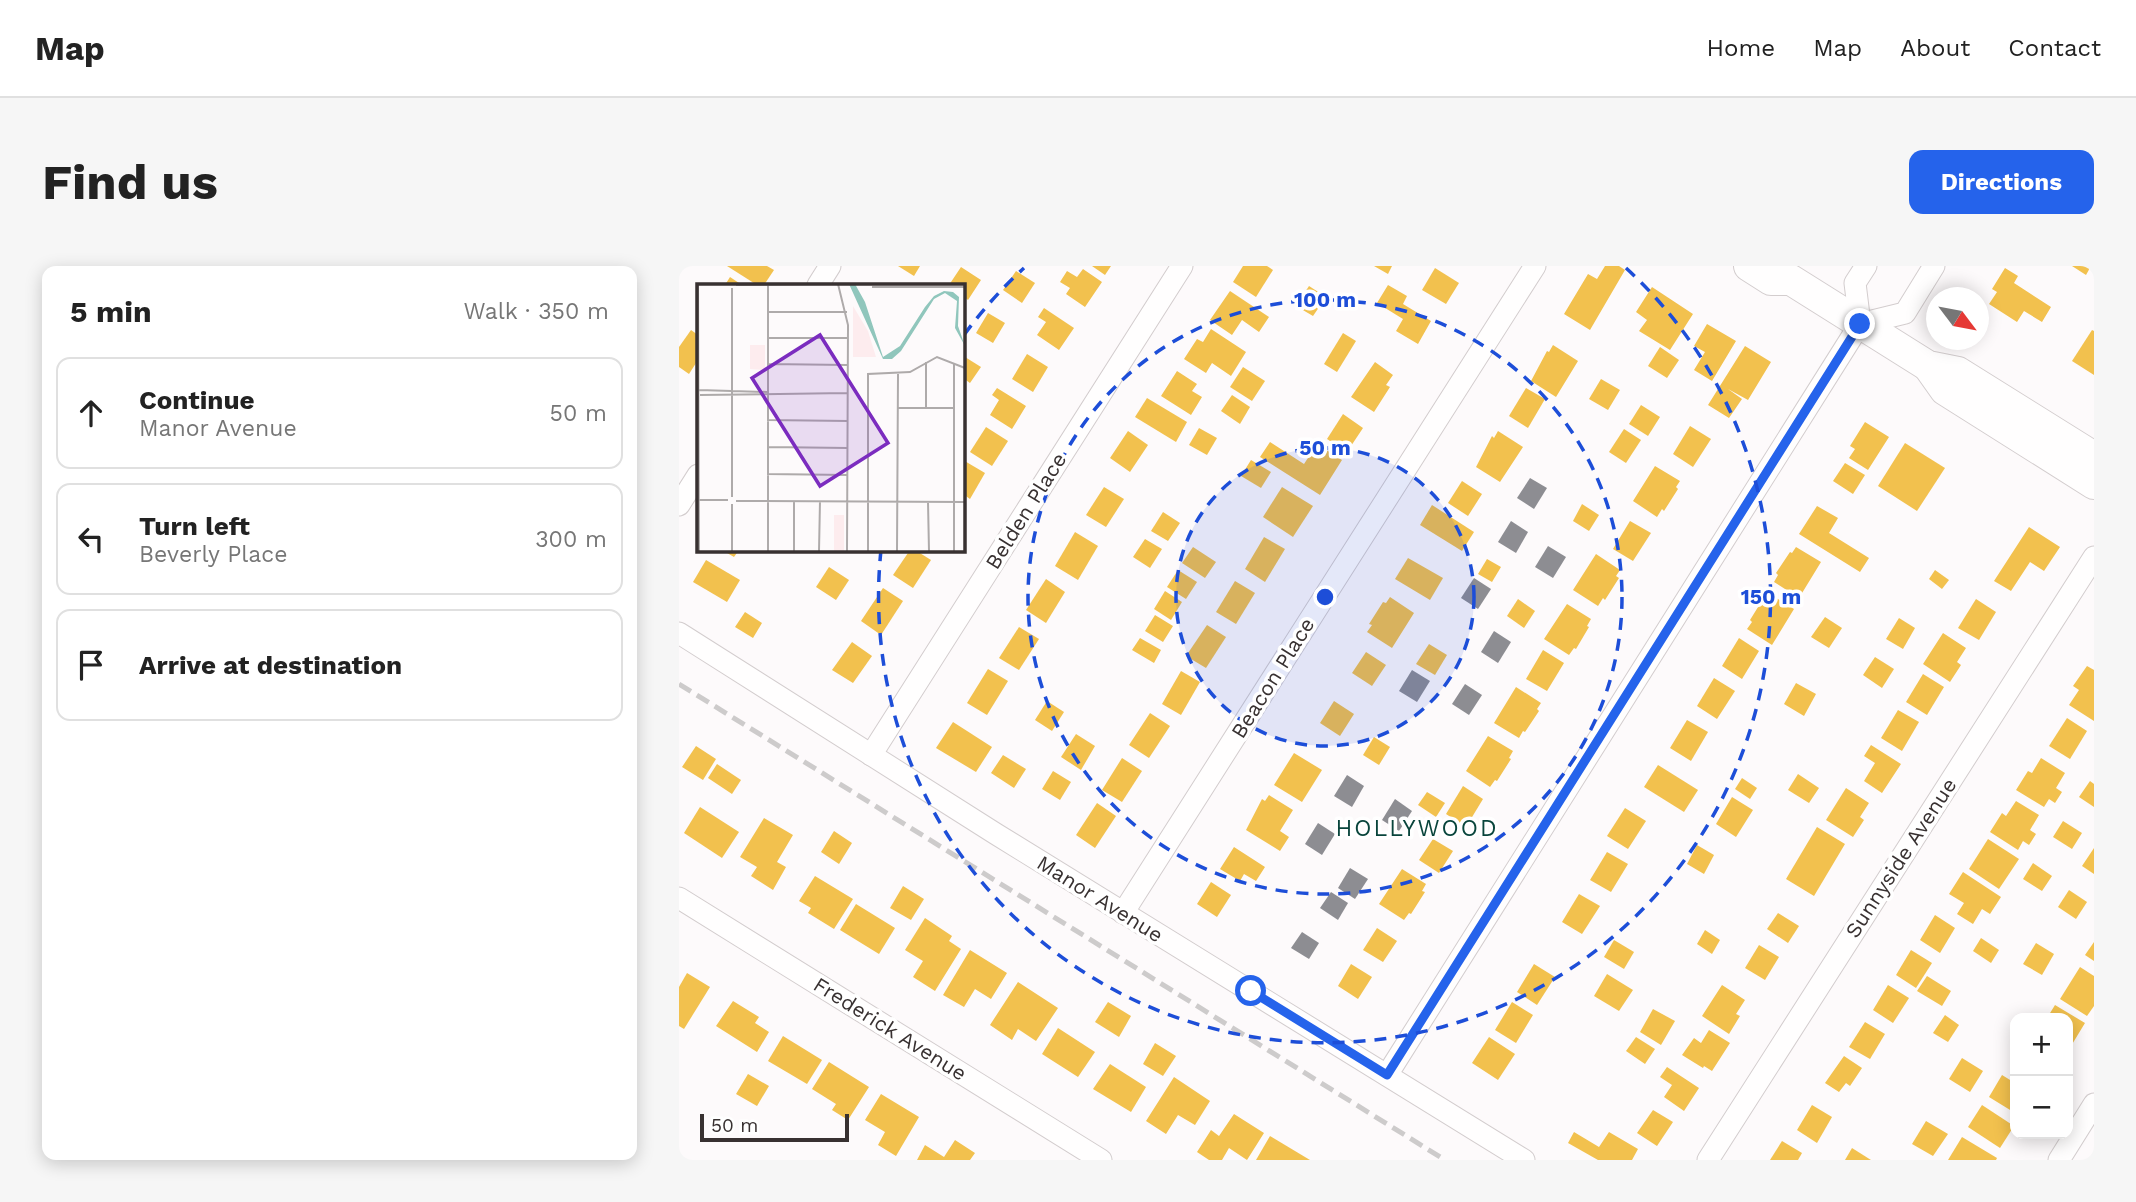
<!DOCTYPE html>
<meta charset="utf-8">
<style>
:root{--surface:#fff;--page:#f6f6f6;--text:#222;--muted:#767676;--line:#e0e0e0;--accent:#2563eb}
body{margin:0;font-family:"Work Sans",sans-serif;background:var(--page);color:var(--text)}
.controls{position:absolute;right:21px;bottom:21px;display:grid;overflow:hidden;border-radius:14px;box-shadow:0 4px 18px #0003}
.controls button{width:63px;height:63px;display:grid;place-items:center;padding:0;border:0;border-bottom:2px solid var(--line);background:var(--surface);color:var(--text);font:35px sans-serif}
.compass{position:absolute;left:1247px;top:21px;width:63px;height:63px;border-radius:50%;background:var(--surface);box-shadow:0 4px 18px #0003;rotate:122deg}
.scale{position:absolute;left:21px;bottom:18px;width:149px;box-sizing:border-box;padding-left:7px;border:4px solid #383131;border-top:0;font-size:19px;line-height:24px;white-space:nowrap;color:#383131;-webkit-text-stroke:5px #fff;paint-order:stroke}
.stop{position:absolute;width:21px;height:21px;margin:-16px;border:5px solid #2563eb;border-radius:50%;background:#fff}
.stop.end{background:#2563eb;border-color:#fff;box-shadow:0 2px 7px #0008}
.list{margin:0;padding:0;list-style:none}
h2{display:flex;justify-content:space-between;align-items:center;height:91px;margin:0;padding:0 28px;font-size:30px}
h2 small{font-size:23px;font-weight:400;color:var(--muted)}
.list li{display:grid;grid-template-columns:46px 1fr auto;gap:21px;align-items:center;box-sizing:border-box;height:112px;margin:0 14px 14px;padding:0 14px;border:2px solid var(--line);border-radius:14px}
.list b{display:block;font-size:26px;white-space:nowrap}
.list p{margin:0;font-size:23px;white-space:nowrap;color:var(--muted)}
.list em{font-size:23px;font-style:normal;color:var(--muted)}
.icon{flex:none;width:38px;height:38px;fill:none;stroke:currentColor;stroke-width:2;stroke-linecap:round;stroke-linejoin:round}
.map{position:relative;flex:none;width:1415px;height:894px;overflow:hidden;border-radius:14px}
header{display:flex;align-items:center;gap:42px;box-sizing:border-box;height:98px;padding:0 35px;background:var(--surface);border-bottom:2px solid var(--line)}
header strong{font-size:33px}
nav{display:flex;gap:38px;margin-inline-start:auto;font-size:24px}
.intro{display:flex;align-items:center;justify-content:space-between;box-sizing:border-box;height:168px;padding:0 42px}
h1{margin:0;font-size:49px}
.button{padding:18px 32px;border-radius:14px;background:var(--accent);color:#fff;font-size:24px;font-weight:700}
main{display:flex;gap:42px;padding:0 42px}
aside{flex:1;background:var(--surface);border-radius:14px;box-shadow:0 4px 18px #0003}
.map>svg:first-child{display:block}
</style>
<header>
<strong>Map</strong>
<nav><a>Home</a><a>Map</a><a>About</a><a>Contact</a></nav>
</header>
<div class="intro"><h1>Find us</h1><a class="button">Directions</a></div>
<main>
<aside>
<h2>5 min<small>Walk · 350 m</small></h2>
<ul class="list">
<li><svg class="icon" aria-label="ahead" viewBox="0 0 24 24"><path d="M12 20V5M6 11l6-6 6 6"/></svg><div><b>Continue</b><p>Manor Avenue</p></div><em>50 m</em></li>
<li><svg class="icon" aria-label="left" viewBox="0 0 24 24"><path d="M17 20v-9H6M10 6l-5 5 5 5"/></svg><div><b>Turn left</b><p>Beverly Place</p></div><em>300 m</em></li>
<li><svg class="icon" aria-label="arrive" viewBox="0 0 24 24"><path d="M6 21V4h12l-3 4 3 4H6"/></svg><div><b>Arrive at destination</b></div></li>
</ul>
</aside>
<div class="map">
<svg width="1415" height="894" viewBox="0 0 1415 894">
<rect width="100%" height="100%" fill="#fdfafb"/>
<g fill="#f2c14e">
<polygon points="48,0 88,0 95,4 85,19 78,19"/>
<polygon points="219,0 241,0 235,10"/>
<polygon points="413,0 432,0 426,9"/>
<polygon points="564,0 588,0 594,4 577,31 554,16"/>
<polygon points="695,0 713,0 709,8"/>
<polygon points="926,0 940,0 946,4 911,64 885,48 909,8 918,13"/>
<polygon points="1393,0 1412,0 1407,9"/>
<polygon points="282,1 302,14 289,34 284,30 284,19 270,19"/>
<polygon points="756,2 780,17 767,38 743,24"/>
<polygon points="1326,2 1339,10 1335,17 1372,41 1363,56 1345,45 1338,56 1310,38 1318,26 1313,23"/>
<polygon points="404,3 423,16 406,41 387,28 391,22 381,16 388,5 398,11"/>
<polygon points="337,5 356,17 343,37 324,24"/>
<polygon points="51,11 63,19 46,19"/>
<polygon points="709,19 728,30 724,38 752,55 739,78 717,65 724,53 698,37"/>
<polygon points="630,20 647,31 634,50 617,40"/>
<polygon points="973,21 1014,48 991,84 960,65 968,54 957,46"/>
<polygon points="551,25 590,51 580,66 563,54 553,69 531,54"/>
<polygon points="365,42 395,62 380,84 358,69 367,56 359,51"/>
<polygon points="309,47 326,57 314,77 297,67"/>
<polygon points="1028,58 1057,75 1033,115 1015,104 1026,86 1015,80"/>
<polygon points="532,63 567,86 552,110 533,97 527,107 505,93 518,73 524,76"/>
<polygon points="12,64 19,69 19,94 10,108 0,101 0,81"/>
<polygon points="1413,64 1415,65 1415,109 1393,95"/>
<polygon points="664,67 677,75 658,106 645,98"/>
<polygon points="874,79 899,95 877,131 852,115 868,85 870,86"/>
<polygon points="1066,80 1092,96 1069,134 1049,123 1063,133 1050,152 1029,139"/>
<polygon points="981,81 1000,94 988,112 969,100"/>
<polygon points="348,88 369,101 354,126 333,113"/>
<polygon points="286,91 302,101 291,117 284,112 284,96"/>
<polygon points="696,96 714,109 707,119 711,121 695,146 672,131"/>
<polygon points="564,101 586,115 573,135 551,121"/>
<polygon points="498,105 518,118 513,125 523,131 512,149 482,130"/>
<polygon points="922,113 941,124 929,144 910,133"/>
<polygon points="318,122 347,140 333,163 311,149 320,134 313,129"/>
<polygon points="847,122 866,133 849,162 830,150"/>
<polygon points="553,129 571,141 561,158 542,145"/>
<polygon points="468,132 508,156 497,176 456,151"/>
<polygon points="962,139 981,151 969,170 950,158"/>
<polygon points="664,148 684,162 668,186 648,173"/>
<polygon points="1186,156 1210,171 1189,204 1170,192 1176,183 1171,180"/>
<polygon points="1011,160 1032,173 1014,201 994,188"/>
<polygon points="307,161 329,175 313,200 291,186"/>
<polygon points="520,162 538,172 528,189 510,179"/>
<polygon points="945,163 962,174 947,197 930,186"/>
<polygon points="449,165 469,179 451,206 431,192"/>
<polygon points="819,165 844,181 821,216 797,201 813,170 815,172"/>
<polygon points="591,176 625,198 638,178 663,194 641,229 581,191"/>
<polygon points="1226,177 1266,202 1238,245 1199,220"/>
<polygon points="284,194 306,207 291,233 284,228"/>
<polygon points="572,194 592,206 582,222 562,210"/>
<polygon points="1166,197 1186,209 1174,228 1154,215"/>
<polygon points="976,200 1001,215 997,221 999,223 985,245 983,243 978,251 954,235"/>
<polygon points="783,215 803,228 789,250 769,237"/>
<polygon points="425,221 445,233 427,261 407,249"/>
<polygon points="603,221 634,240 614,271 584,251"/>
<polygon points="903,238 920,249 910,265 894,255"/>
<polygon points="753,239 795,266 783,285 741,259"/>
<polygon points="1138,240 1159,252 1150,267 1190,292 1181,306 1120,268"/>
<polygon points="484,246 501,257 489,275 472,265"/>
<polygon points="951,255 972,267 954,295 934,283"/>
<polygon points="1350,261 1381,281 1365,305 1351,296 1332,325 1315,315"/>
<polygon points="396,266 419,280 399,314 376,300"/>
<polygon points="585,271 606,283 586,316 566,303"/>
<polygon points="466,273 483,283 471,302 454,291"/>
<polygon points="514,281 537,296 526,312 503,297"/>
<polygon points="1117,281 1142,296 1120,332 1095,316 1099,309 1097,307 1111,286 1113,287"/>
<polygon points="43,284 60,284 55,291"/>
<polygon points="231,284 236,284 252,294 234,322 214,309"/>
<polygon points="917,288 941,304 937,310 940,312 926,334 924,332 919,340 894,324"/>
<polygon points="729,292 764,312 751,334 716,313"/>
<polygon points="808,293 822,301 813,316 799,308"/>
<polygon points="27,294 61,314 48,336 14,316"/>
<polygon points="150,301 170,314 157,334 137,321"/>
<polygon points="499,304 518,316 507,333 488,321"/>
<polygon points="1256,304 1270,314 1263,323 1250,313"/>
<polygon points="367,313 386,326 367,357 347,344"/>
<polygon points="556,315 576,327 557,358 537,346"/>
<polygon points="204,322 224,335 202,369 182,355"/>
<polygon points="486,325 503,336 492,354 475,343"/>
<polygon points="1091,328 1115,343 1093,379 1068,363 1073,356 1071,354 1084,333 1087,334"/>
<polygon points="711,331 735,347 713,382 688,366 693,359 690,358 704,336 707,337"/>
<polygon points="839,333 856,345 845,362 828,350"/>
<polygon points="1297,333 1317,346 1300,374 1279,362"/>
<polygon points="888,338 912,353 908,360 910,361 897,383 895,382 890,389 865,373"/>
<polygon points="66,346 83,357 74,372 56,361"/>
<polygon points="476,349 494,360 484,376 466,365"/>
<polygon points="1146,351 1163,362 1150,382 1132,371"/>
<polygon points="1220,352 1236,362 1224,383 1207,373"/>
<polygon points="528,359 547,371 527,402 507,390"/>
<polygon points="340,361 360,373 340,404 320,392"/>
<polygon points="1264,367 1287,382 1278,396 1282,399 1271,416 1244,398"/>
<polygon points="461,372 482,384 475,397 453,384"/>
<polygon points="1060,372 1080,385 1063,413 1043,400"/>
<polygon points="173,376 193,390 174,417 153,404"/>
<polygon points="750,378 768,389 756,409 737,398"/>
<polygon points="864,384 885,397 868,425 847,413"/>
<polygon points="687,386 707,399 693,420 673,407"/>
<polygon points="1196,391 1215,403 1203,422 1184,409"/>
<polygon points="1408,400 1415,404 1415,455 1390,439 1400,424 1394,420"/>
<polygon points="309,403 329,415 308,449 288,437"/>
<polygon points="502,405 521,416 502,449 483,438"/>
<polygon points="1244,408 1265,421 1248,449 1227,436"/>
<polygon points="1035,412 1056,425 1038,453 1018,440"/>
<polygon points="1117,417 1137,428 1125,450 1105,438"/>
<polygon points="837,421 862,437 858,443 860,445 846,466 844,465 840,472 815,457"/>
<polygon points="368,435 385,446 373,465 356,454"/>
<polygon points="655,435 675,448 661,470 641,457"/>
<polygon points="1219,444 1240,456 1223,485 1202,472"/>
<polygon points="471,447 491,460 470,492 450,479"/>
<polygon points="1388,452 1408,465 1391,493 1370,480"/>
<polygon points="1008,454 1029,466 1012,495 991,482"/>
<polygon points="274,456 313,481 297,506 257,482"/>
<polygon points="397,468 416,480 402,504 382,491"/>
<polygon points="809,470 834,485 830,492 832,493 818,515 816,514 811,521 787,505"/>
<polygon points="695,471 711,481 700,499 684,489"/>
<polygon points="1192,479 1222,498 1203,527 1185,515 1196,497 1185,490"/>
<polygon points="17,480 37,493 24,514 3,501"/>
<polygon points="615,487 643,504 623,536 595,519"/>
<polygon points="324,489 347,503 335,522 312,507"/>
<polygon points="443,492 463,505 443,536 423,524"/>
<polygon points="1362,492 1386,507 1377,522 1383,526 1376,537 1370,533 1365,541 1337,524 1349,505 1353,507"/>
<polygon points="38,498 62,514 53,528 29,512"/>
<polygon points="979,499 1019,524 1005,546 965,521"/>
<polygon points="374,505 392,516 381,534 363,523"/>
<polygon points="1119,508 1140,522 1130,537 1109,524"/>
<polygon points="1063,512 1078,522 1071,533 1056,523"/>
<polygon points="1411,515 1415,518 1415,541 1400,531"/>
<polygon points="784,520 804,533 787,561 767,548"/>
<polygon points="1167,522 1190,537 1181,551 1185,554 1174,571 1147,554"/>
<polygon points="748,526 766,537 757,551 739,539"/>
<polygon points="590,529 614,544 601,565 610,571 601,585 567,564 583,533 586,535"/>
<polygon points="1053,531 1074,544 1057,571 1037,558"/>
<polygon points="1337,535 1360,549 1351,564 1357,568 1350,579 1344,575 1339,584 1311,566 1323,547 1327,550"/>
<polygon points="418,537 437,550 416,582 397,569"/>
<polygon points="21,541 60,566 43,592 5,567"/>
<polygon points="946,542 967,555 949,583 928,570"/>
<polygon points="85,552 114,569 98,596 107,601 94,624 72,610 78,601 61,591"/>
<polygon points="1384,555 1403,567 1393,583 1374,571"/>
<polygon points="1138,561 1166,578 1135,630 1107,613"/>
<polygon points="155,565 173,577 160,598 142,586"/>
<polygon points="754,573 774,585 760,607 740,594"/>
<polygon points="1309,573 1340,593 1320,623 1290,603"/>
<polygon points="1018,579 1035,589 1025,608 1008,598"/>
<polygon points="555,581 586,601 577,615 565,608 561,615 541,603"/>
<polygon points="1415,582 1415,608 1403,600"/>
<polygon points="928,586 949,598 932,626 911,614"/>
<polygon points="1354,597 1373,610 1363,625 1344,613"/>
<polygon points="723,603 747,618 743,625 746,626 732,648 730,647 725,654 700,638"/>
<polygon points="1284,606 1322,631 1311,648 1303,643 1294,658 1278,648 1285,637 1270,628"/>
<polygon points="136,610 174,633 155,663 129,647 132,642 120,635"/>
<polygon points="532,616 552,629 538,651 518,638"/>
<polygon points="224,620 245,633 232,654 211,642"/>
<polygon points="1390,624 1408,636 1397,653 1379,641"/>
<polygon points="900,628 921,640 903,668 883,656"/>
<polygon points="177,638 216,662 200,688 161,664"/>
<polygon points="1099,647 1120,660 1109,677 1088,663"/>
<polygon points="1256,649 1276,662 1261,687 1241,674"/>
<polygon points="246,652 273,670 270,675 282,683 256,725 234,711 244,695 226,684"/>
<polygon points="698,662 718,675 704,696 684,684"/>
<polygon points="1026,664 1041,674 1033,688 1018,678"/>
<polygon points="1302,672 1320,684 1312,697 1294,685"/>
<polygon points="935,674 955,686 945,703 925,691"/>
<polygon points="1415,676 1415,695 1406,689"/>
<polygon points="1357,677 1375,688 1363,709 1344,698"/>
<polygon points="1080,679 1100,691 1086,714 1066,702"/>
<polygon points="291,684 328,707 312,733 296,723 285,741 264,729"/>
<polygon points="1232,684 1253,697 1237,722 1217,709"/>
<polygon points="672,698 693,711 679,733 659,720"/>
<polygon points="855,698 876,711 858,739 838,726"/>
<polygon points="1401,701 1415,710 1415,740 1408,750 1381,733"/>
<polygon points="8,707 31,721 5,763 0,760 0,721"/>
<polygon points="928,708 954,724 940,745 915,730"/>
<polygon points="1248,710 1272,725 1263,740 1238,725"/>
<polygon points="339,716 379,742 357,775 339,763 333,774 311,759"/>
<polygon points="1043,719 1066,734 1057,748 1061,750 1050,768 1023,750"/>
<polygon points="1209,719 1230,732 1214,757 1194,744"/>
<polygon points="54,735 80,751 76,757 90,766 78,786 37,760"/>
<polygon points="429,736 452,750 440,771 416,756"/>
<polygon points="833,736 854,749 837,777 816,764"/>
<polygon points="1376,739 1406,757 1389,785 1389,752 1368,752"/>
<polygon points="974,743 996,755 982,779 961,766"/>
<polygon points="1266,749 1280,759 1269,776 1254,767"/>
<polygon points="1186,756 1206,768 1191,793 1170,781"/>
<polygon points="379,762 416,786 399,811 363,788"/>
<polygon points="1030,764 1051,777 1033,805 1025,800 1024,802 1003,789 1015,772 1022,777"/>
<polygon points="104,770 143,794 128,818 89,795"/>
<polygon points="810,771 836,788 819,814 793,797"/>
<polygon points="957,771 976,783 966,798 947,785"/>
<polygon points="476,777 497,790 484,810 464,798"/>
<polygon points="1165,790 1183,802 1171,820 1167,817 1160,826 1146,817"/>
<polygon points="1283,792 1304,805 1291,826 1270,813"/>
<polygon points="150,796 190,821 169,854 153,844 157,838 133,823"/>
<polygon points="431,798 467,821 452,846 414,823"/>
<polygon points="988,801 1020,822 1005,845 985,831 993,819 981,811"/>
<polygon points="69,808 90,820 78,840 57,828"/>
<polygon points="1323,809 1336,817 1336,847 1310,831"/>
<polygon points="495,811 531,835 516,859 499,849 487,868 467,855"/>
<polygon points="202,828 240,851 217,890 199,879 206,866 186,854"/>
<polygon points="1133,839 1153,851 1138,877 1118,864"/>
<polygon points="1303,839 1335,860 1321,882 1289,861"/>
<polygon points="974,844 994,856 978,880 958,867"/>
<polygon points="555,848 585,867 568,894 550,882 543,894 530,894 518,886 532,864 540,870"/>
<polygon points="1247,855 1269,868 1254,890 1233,878"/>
<polygon points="895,866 920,881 930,866 959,883 953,894 919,894 889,877"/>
<polygon points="591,870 631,894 577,894"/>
<polygon points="1283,871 1318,892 1317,894 1269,894"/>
<polygon points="276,874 296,887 291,894 238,894 246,879 265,891"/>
<polygon points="1103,875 1123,887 1119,894 1091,894"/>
<polygon points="1173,882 1192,894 1166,894"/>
</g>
<g fill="#8d8d92">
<polygon points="851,212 868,222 855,243 838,232"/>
<polygon points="832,255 849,266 837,287 819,276"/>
<polygon points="869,280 887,291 874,312 856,301"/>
<polygon points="795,312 812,323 799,343 782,332"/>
<polygon points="815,365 832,376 819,397 802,386"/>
<polygon points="733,404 751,415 738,436 720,425"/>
<polygon points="786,418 803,429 790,449 773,438"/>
<polygon points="668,509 685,520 673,541 655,530"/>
<polygon points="716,533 733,545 720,565 703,554"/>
<polygon points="639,557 656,568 643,589 626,578"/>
<polygon points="671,602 689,613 676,633 659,622"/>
<polygon points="652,626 669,637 659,654 641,642"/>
<polygon points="623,666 640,677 630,693 612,682"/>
</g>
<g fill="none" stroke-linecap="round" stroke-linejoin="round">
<defs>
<g id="street">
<polyline points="139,19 151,0"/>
<polyline points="1181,58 1226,47 1255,0"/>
<polyline points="0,239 19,209"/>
<polyline points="0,367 317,568 845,894"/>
<polyline points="192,489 503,0"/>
<polyline points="0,632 422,894"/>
<polyline points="444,647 856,0"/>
<polyline points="708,809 1181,58 1176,17 1187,0"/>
<polyline points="1029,894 1415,291"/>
<polyline points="1380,894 1415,838"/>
</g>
<g id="secondary">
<polyline points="1070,0 1092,14 1112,14 1249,100 1279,106 1415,191"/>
<polyline points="1249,100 1266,124 1415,218"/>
</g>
</defs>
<use href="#street" stroke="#d3cdce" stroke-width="23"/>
<use href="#secondary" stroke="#d3cdce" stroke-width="32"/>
<use href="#street" stroke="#fffefe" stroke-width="21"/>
<use href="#secondary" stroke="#fffefe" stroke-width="30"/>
<polyline stroke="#cdcbcb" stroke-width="5" stroke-dasharray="14 7" stroke-linecap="butt" points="0,418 766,894"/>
</g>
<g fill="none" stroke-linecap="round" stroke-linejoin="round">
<polyline stroke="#2563eb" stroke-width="9" points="572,725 708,809 1181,58"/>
</g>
<circle cx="646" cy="331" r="149" fill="#1d4ed8" fill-opacity=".12"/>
<g fill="none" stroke="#1d4ed8" stroke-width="3.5" stroke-dasharray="12 9">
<circle cx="646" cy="331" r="149"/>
<circle cx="646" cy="331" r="297"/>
<path d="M285 69A446 446 0 0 1 345 2M947 2A446 446 0 1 1 202 284"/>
</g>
<g text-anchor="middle" stroke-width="7" stroke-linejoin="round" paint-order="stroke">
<g font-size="21" fill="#383131" stroke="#fff">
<text transform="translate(347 245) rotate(-58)" y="7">Belden Place</text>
<text transform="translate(594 412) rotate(-58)" y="7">Beacon Place</text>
<text transform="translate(1222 592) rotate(-57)" y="7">Sunnyside Avenue</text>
<text transform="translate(421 633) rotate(32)" y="7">Manor Avenue</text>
<text transform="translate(211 763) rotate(32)" y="7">Frederick Avenue</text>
</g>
<g font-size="23" letter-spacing="2" fill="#09453c" stroke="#fff">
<text x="738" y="570">HOLLYWOOD</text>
</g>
</g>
<g transform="translate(18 18)">
<rect width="268" height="268" fill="#fdfafb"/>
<path d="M156,22L171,47L179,73H156ZM53,61H68V86L53,85ZM137,231H147V267H137Z" fill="#fdecee"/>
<path d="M152,0H158L168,18L186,73L203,62L228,23L237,12L247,7L256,8L262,13L261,42L268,62L258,44L260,17L248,9L237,15L204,67L195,75H186Z" fill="#90c6bc"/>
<path fill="none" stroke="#aeaaaa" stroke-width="2" d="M1,0L2,267M71,0V267M141,0L151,41L150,267M39,1L130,0M175,3H268M71,28H150M71,54H151M71,80L150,81M257,80V267M2,106L70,108M3,111L150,109M201,124H257M229,124V78M70,136L151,137M71,163L151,164M70,190L151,191M35,213V4M1,216H31M39,217L268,218M231,218L232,267M35,267V220M97,267V217M122,267L123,217M171,267V90L213,88L240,73L268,84M200,267L201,90"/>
<path fill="#7b2cbf" fill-opacity="0.15" stroke="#7b2cbf" stroke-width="3.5" d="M123,51L191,159L123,202L55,94Z"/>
<rect width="268" height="268" fill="none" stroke="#383131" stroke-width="3.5"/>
</g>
<circle cx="646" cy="331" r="10" fill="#1d4ed8" stroke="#fff" stroke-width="3.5"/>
<g font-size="21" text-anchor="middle" font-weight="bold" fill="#1d4ed8" stroke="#fff" stroke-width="7" stroke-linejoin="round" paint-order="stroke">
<text x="646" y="41">100 m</text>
<text x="646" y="189">50 m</text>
<text x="1092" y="338">150 m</text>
</g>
</svg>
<div class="controls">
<button>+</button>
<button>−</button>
</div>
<svg class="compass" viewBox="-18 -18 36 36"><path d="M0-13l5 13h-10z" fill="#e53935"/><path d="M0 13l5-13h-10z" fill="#767676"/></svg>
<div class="scale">50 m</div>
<div class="stop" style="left:572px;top:725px"></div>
<div class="stop end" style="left:1181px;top:58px"></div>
</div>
</main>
